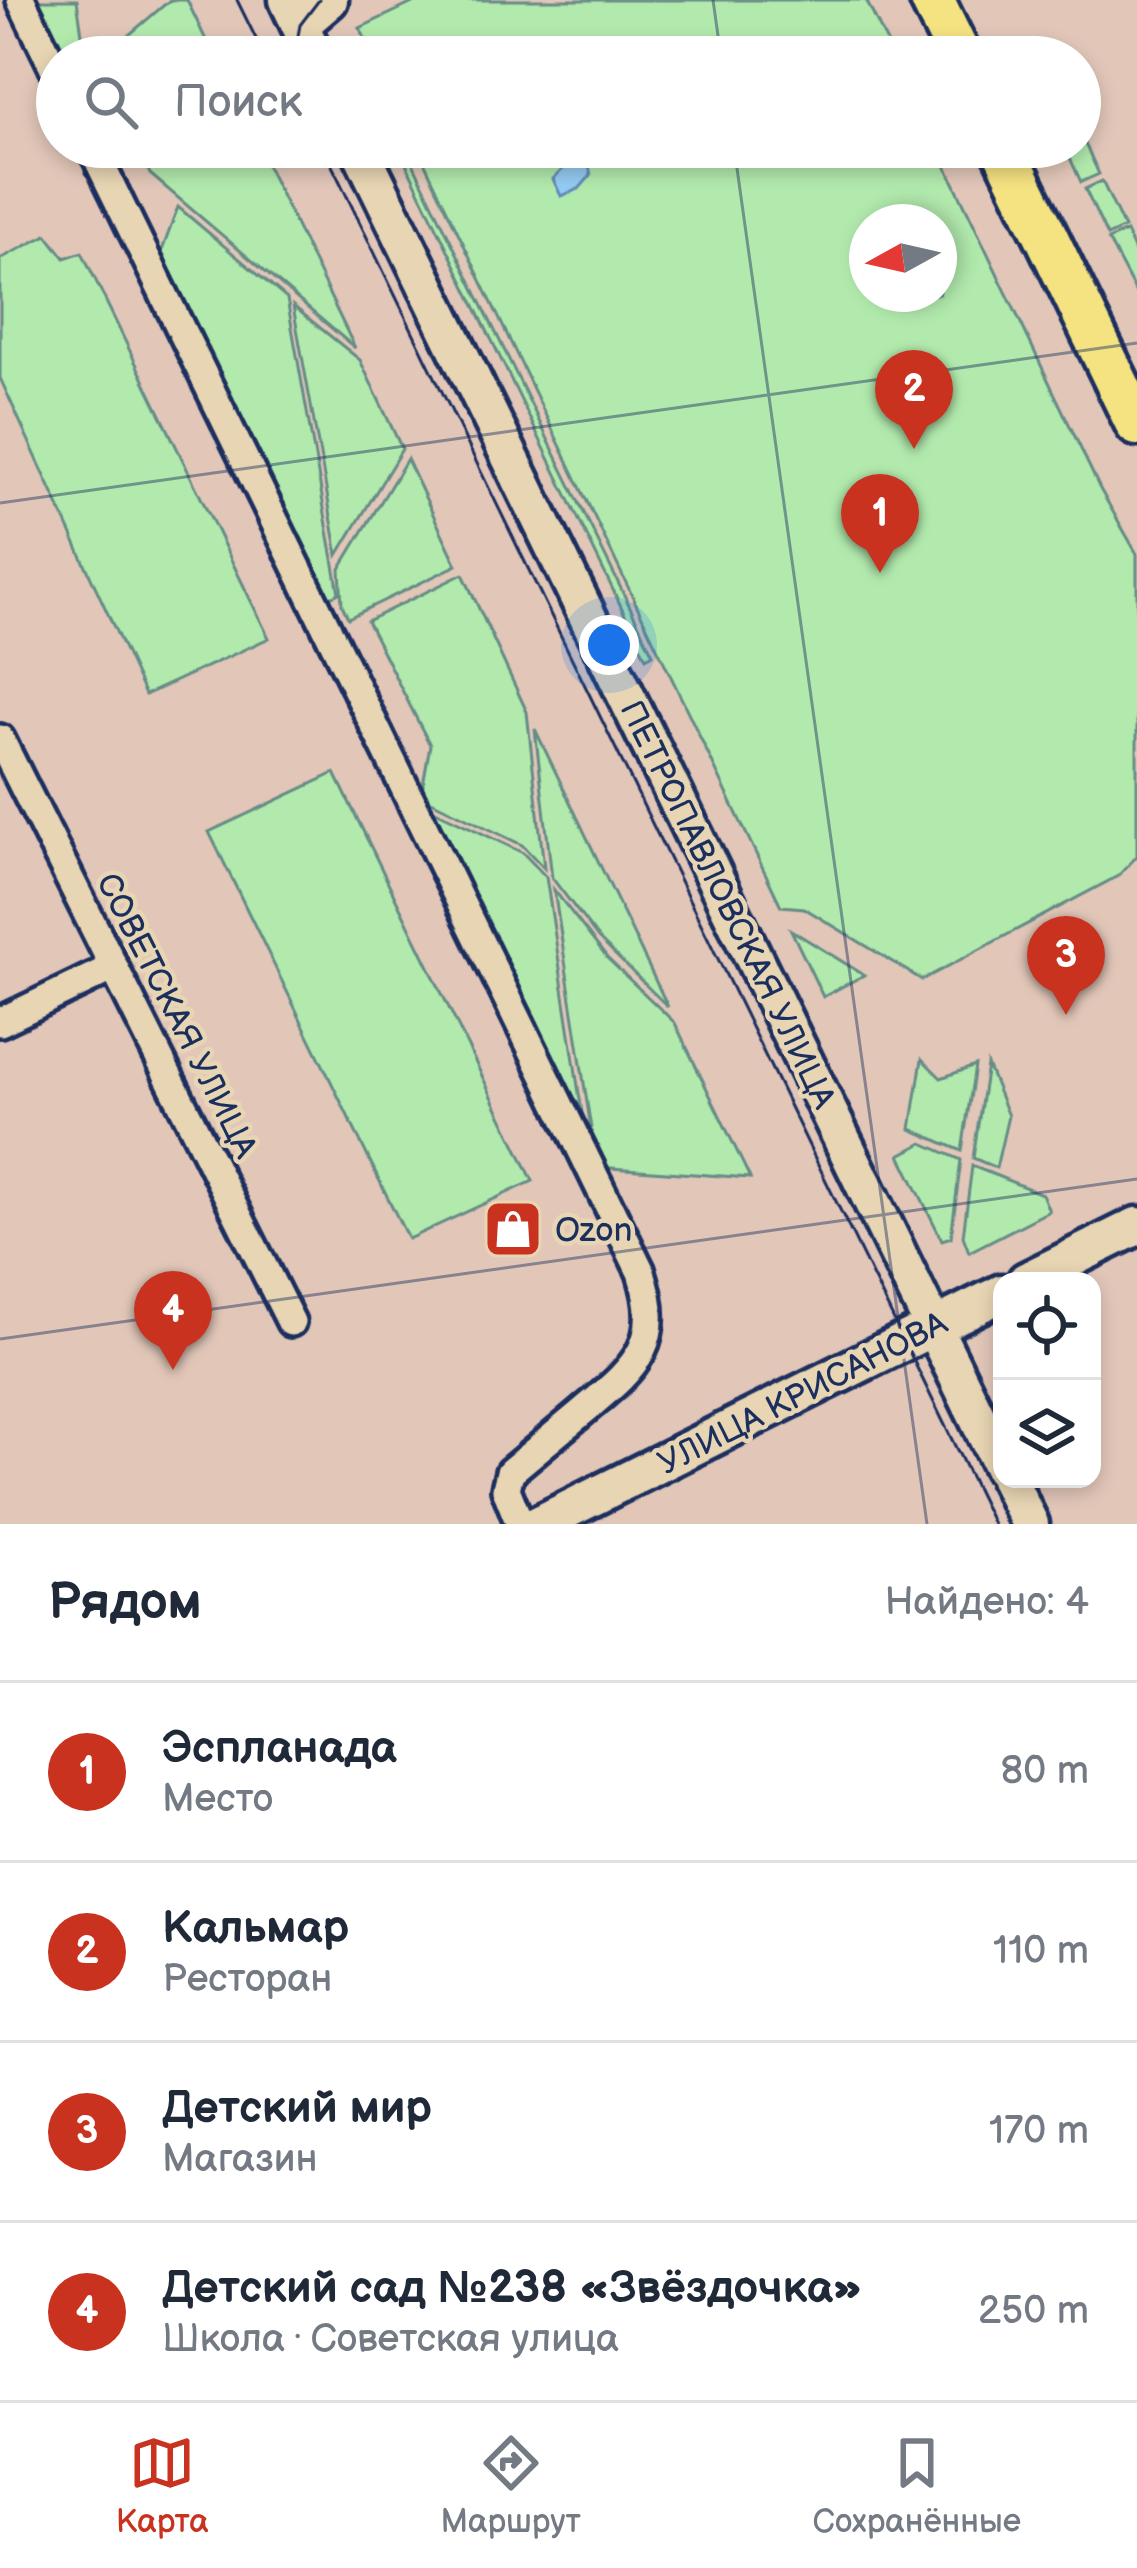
<!DOCTYPE html>
<html lang="ru">
<meta charset="utf-8">
<style>
:root{--surface:#fff;--page:#f2f2f3;--text:#1f2937;--muted:#747a83;--line:#e0e1e3;--accent:#c8321e}
body{margin:0;font-family:"Balsamiq Sans",sans-serif;background:var(--page);color:var(--text)}
.controls{position:absolute;right:36px;bottom:36px;display:grid;overflow:hidden;border-radius:24px;box-shadow:0 6px 18px #0003}
.controls button{width:108px;height:108px;display:grid;place-items:center;padding:0;border:0;border-bottom:3px solid var(--line);background:var(--surface);color:var(--text);font:60px sans-serif}
.compass{position:absolute;left:849px;top:204px;width:108px;height:108px;border-radius:50%;background:var(--surface);box-shadow:0 6px 18px #0003;rotate:262deg}
.you{position:absolute;left:609px;top:645px;width:42px;height:42px;margin:-30px;border:9px solid #fff;border-radius:50%;background:#1a73e8;box-shadow:0 0 0 18px #1a73e833}
.badge{display:grid;place-items:center;width:78px;height:78px;border-radius:50%;background:var(--accent);color:#fff;font-size:39px;font-weight:700}
.pin{position:absolute;translate:-50% -99px;filter:drop-shadow(0 3px 6px #0008)}
.pin::after{content:'';position:absolute;top:63px;width:42px;height:36px;background:inherit;clip-path:polygon(0 0,100% 0,50% 100%)}
.list{margin:0;padding:0;list-style:none}
h2{display:flex;justify-content:space-between;align-items:center;height:156px;margin:0;padding:0 48px;font-size:51px}
h2 small{font-size:39px;font-weight:400;color:var(--muted)}
.list li{display:grid;grid-template-columns:78px 1fr auto;gap:36px;align-items:center;box-sizing:border-box;height:180px;padding:0 48px;border-top:3px solid var(--line)}
.list b{display:block;font-size:45px;white-space:nowrap}
.list p{margin:0;font-size:39px;white-space:nowrap;color:var(--muted)}
.list em{font-size:39px;font-style:normal;color:var(--muted)}
.icon{flex:none;width:66px;height:66px;fill:none;stroke:currentColor;stroke-width:2;stroke-linecap:round;stroke-linejoin:round}
.map{position:relative;flex:none;width:1137px;height:1524px;overflow:hidden}
.search{position:absolute;background:var(--surface);box-shadow:0 6px 18px #0003;left:36px;right:36px;top:36px;height:132px;display:flex;align-items:center;gap:30px;box-sizing:border-box;padding:0 42px;border-radius:66px;color:var(--muted);font-size:45px}
.sheet{height:876px;background:var(--surface)}
nav{display:flex;justify-content:space-around;align-items:center;box-sizing:border-box;height:168px;border-top:3px solid var(--line);background:var(--surface);font-size:33px;color:var(--muted)}
nav a{display:grid;justify-items:center;gap:6px}
nav .on{color:var(--accent)}
.map>svg:first-child{display:block}
</style>
<div class="map">
<svg width="1137" height="1524" viewBox="0 0 1137 1524">
<rect width="100%" height="100%" fill="#e2c7b9"/>
<filter id="ink" filterUnits="userSpaceOnUse"><feTurbulence type="fractalNoise" baseFrequency=".00833" numOctaves="2"/><feDisplacementMap in="SourceGraphic" scale="24" xChannelSelector="R" yChannelSelector="G"/><feConvolveMatrix kernelMatrix="1 2 1 2 8 2 1 2 1" color-interpolation-filters="sRGB"/></filter>
<g filter="url(#ink)">
<g fill="#b2eaad" stroke="#668c86" stroke-width="3" fill-rule="evenodd">
<polygon points="30,0 77,0 82,34 73,57 58,57"/>
<polygon points="170,0 187,0 214,57 103,57"/>
<polygon points="419,0 866,0 894,57 374,57 360,28"/>
<polygon points="1080,133 1099,174 1081,182 1065,147 1080,147"/>
<polygon points="163,147 258,147 355,348 150,174 144,160"/>
<polygon points="398,147 405,147 653,654 646,658"/>
<path d="M417,147H937L1100,489L1137,554V856L1118,876L922,980L804,908L781,906ZM867,222H939V294H867Z"/>
<polygon points="1102,181 1124,228 1107,236 1085,189"/>
<polygon points="178,207 287,299 339,593 323,600 159,259"/>
<polygon points="1126,232 1137,256 1137,295 1108,240"/>
<polygon points="47,235 65,258 82,252 269,638 145,695 0,378 0,259"/>
<polygon points="293,306 360,360 402,449 338,555"/>
<polygon points="407,459 457,565 348,618 342,605 340,569"/>
<polygon points="463,574 527,712 544,868 522,845 421,796 430,745 367,621"/>
<polygon points="535,729 668,1007 598,938 552,878"/>
<polygon points="335,773 533,1181 408,1239 209,832"/>
<polygon points="423,805 523,853 546,877 586,1139"/>
<polygon points="554,890 607,958 675,1023 750,1178 597,1167"/>
<polygon points="791,930 864,975 823,997"/>
<polygon points="922,1059 941,1078 975,1066 962,1151 911,1129"/>
<polygon points="987,1065 1008,1116 996,1168 973,1158"/>
<polygon points="923,1143 961,1160 951,1237 942,1240 900,1155"/>
<polygon points="972,1166 1042,1194 1049,1211 969,1252 963,1236"/>
</g>
<polygon fill="#94ccf3" stroke="#648db7" stroke-width="3" points="571,161 588,162 591,175 579,189 561,196 553,179"/>
<g fill="none" stroke-linecap="round" stroke-linejoin="round">
<defs>
<g id="minor">
<polyline points="21,0 57,74"/>
<path d="M92,147L641,1272C665,1346 634,1368 582,1412C558,1432 534,1452 510,1472L506,1489L520,1524"/>
<polyline points="0,739 291,1322"/>
<polyline points="0,1022 114,967"/>
</g>
<g id="secondary">
<polyline points="288,0 315,57"/>
<polyline points="300,25 329,0"/>
<polyline points="359,147 1002,1468"/>
<polyline points="1026,1281 1137,1226"/>
<polyline points="1008,1479 1030,1524"/>
<polyline points="539,1524 1002,1293"/>
</g>
<g id="primary">
<polyline points="932,0 960,57"/>
<polyline points="1003,147 1137,424"/>
</g>
</defs>
<use href="#minor" stroke="#1b2f5e" stroke-width="36"/>
<use href="#secondary" stroke="#1b2f5e" stroke-width="45"/>
<use href="#primary" stroke="#1b2f5e" stroke-width="51"/>
<use href="#minor" stroke="#e8d5b3" stroke-width="27"/>
<use href="#secondary" stroke="#e8d5b3" stroke-width="36"/>
<use href="#primary" stroke="#f5e382" stroke-width="42"/>
<g stroke="#1b2f5e" stroke-width="3">
<polyline points="237,0 265,57"/>
<polyline points="294,57 300,25 319,0"/>
<polyline points="323,147 993,1524"/>
</g>
</g>
</g>
<path fill="none" stroke="#1b2f5e" stroke-width="3" stroke-opacity="0.45" d="M713,0L721,57M734,147L927,1524M0,503L1137,343M0,1339L1137,1179"/>
<defs>
<symbol id="shop-square" viewBox="-11 -11 22 22"><rect x="-9" y="-9" width="18" height="18" rx="4" fill="#c8321e" stroke="#e8d5b3"/><path d="M-5-2.5h2.3a2.7 3.5 0 0 1 5.4 0H5L5.5 6h-11ZM-1.5-2.5h3a1.5 2.3 0 0 0-3 0Z" fill="#fff"/></symbol>
</defs>
<g fill-rule="evenodd">
<use href="#shop-square" x="480" y="1196" width="66" height="66"/>
</g>
<g text-anchor="middle" stroke-width="9" stroke-linejoin="round" paint-order="stroke">
<g font-size="33" fill="#1b2f5e" stroke="#e8d5b3">
<text transform="translate(729 904) rotate(64)" y="12">ПЕТРОПАВЛОВСКАЯ УЛИЦА</text>
<text transform="translate(178 1015) rotate(63)" y="12">СОВЕТСКАЯ УЛИЦА</text>
<text transform="translate(802 1392) rotate(-27)" y="12">УЛИЦА КРИСАНОВА</text>
</g>
<g font-size="33" fill="#1b2f5e" stroke="#e8d5b3" text-anchor="start">
<text x="555" y="1241">Ozon</text>
</g>
</g>
</svg>
<div class="controls">
<button><svg class="icon" aria-label="locate" viewBox="0 0 24 24"><circle cx="12" cy="12" r="6"/><path d="M12 2v4M12 18v4M2 12h4M18 12h4"/></svg></button>
<button><svg class="icon" aria-label="layers" viewBox="0 0 24 24"><path d="M12 4l9 5-9 5-9-5zM3 14l9 5 9-5"/></svg></button>
</div>
<svg class="compass" viewBox="-18 -18 36 36"><path d="M0-13l5 13h-10z" fill="#e53935"/><path d="M0 13l5-13h-10z" fill="#747a83"/></svg>
<div class="you"></div>
<div class="pin badge" style="left:880px;top:573px">1</div>
<div class="pin badge" style="left:914px;top:449px">2</div>
<div class="pin badge" style="left:1066px;top:1015px">3</div>
<div class="pin badge" style="left:173px;top:1370px">4</div>
<div class="search"><svg class="icon" aria-label="search" viewBox="0 0 24 24"><circle cx="10" cy="10" r="6"/><path d="M15 15l6 6"/></svg>Поиск</div>
</div>
<section class="sheet">
<h2>Рядом<small>Найдено: 4</small></h2>
<ul class="list">
<li><span class="badge">1</span><div><b>Эспланада</b><p>Место</p></div><em>80 m</em></li>
<li><span class="badge">2</span><div><b>Кальмар</b><p>Ресторан</p></div><em>110 m</em></li>
<li><span class="badge">3</span><div><b>Детский мир</b><p>Магазин</p></div><em>170 m</em></li>
<li><span class="badge">4</span><div><b>Детский сад №238 «Звёздочка»</b><p>Школа · Советская улица</p></div><em>250 m</em></li>
</ul>
</section>
<nav>
<a class="on"><svg class="icon" aria-label="map" viewBox="0 0 24 24"><path d="M3 6l6-2 6 2 6-2v14l-6 2-6-2-6 2zM9 4v14M15 6v14"/></svg>Карта</a>
<a><svg class="icon" aria-label="directions" viewBox="0 0 24 24"><path d="M12 3l9 9-9 9-9-9zM9 14v-3h6M13 9l2 2-2 2"/></svg>Маршрут</a>
<a><svg class="icon" aria-label="saved" viewBox="0 0 24 24"><path d="M7 4h10v16l-5-4-5 4z"/></svg>Сохранённые</a>
</nav>
